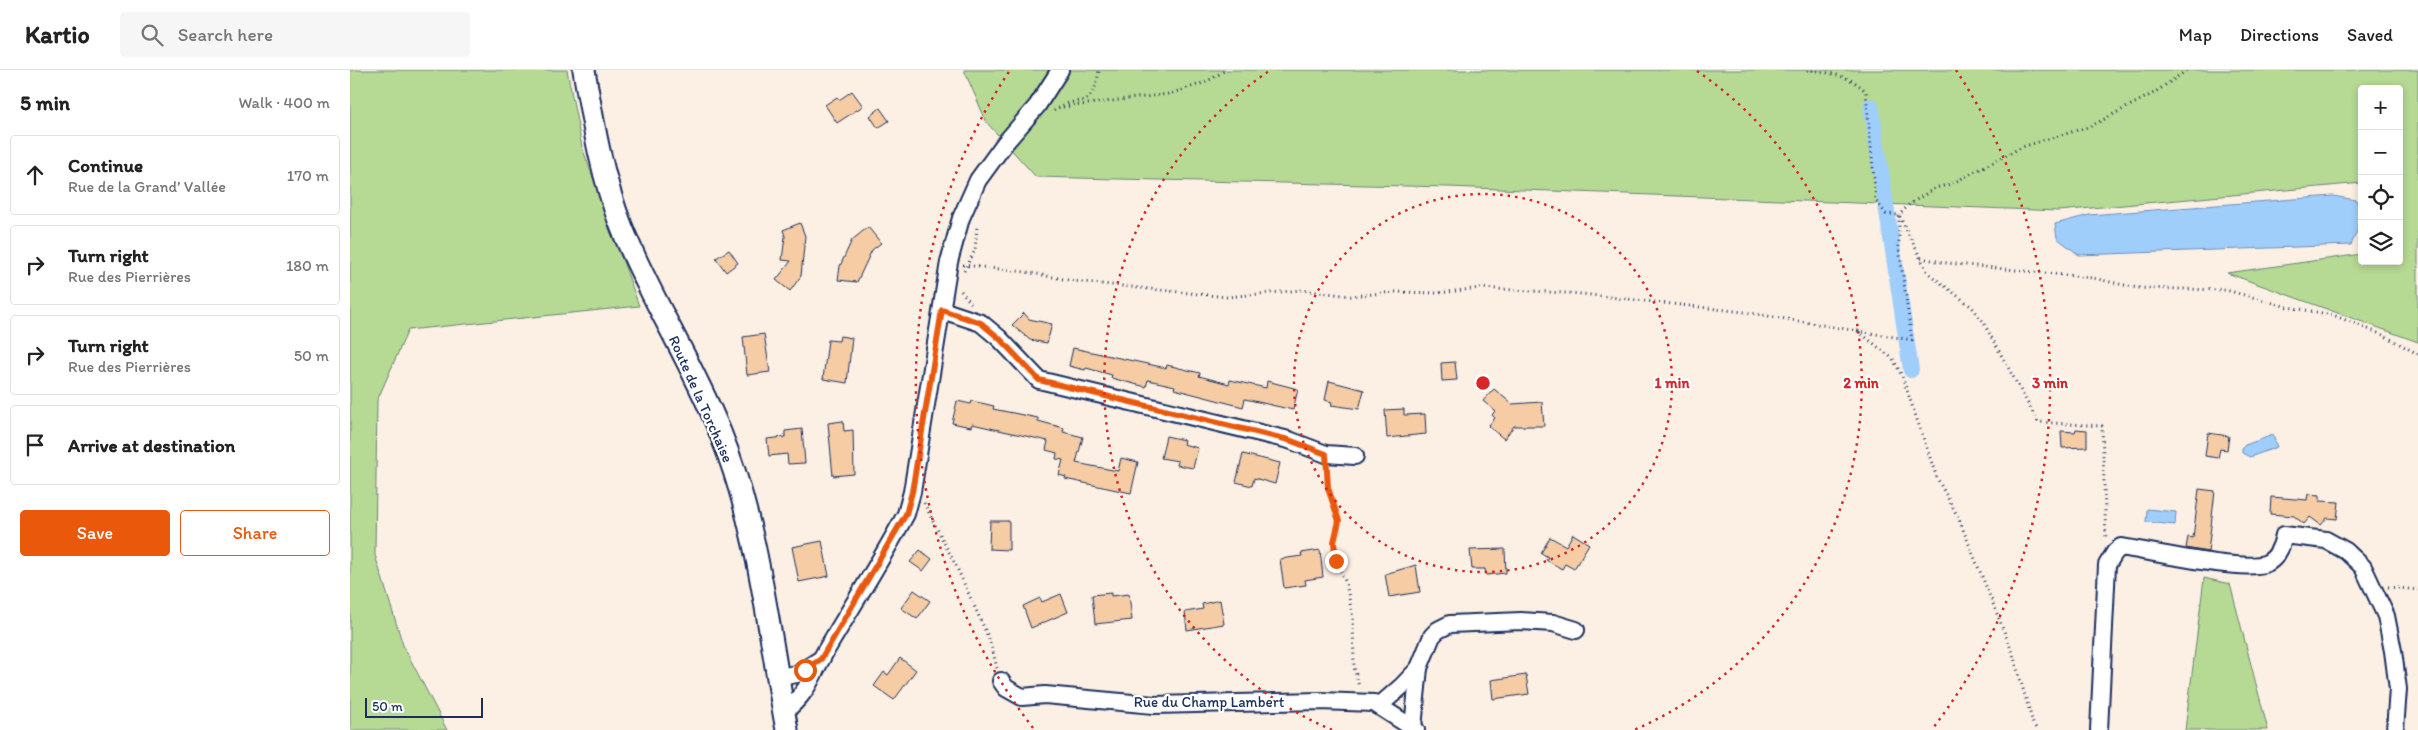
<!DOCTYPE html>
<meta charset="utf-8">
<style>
:root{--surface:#fff;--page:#f6f6f6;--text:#222;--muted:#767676;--line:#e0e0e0;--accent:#ea580c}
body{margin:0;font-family:Itim,sans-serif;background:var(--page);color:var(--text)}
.controls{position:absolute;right:15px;top:15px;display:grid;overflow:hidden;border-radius:5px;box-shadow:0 2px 8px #0003}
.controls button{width:45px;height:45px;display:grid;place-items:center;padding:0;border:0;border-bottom:1px solid var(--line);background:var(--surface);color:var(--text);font:25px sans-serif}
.scale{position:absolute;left:15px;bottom:12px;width:118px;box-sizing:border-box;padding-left:5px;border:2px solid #1b2f5e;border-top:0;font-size:14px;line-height:18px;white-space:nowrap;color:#1b2f5e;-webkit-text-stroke:4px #fff;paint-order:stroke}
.stop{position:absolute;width:15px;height:15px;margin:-11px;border:4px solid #ea580c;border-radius:50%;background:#fff}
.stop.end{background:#ea580c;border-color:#fff;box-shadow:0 1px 5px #0008}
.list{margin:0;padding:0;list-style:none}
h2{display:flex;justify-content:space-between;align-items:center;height:65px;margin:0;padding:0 20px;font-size:21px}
h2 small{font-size:16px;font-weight:400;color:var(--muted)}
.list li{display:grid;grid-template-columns:32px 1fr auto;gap:15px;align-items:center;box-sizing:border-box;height:80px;margin:0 10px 10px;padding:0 10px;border:1px solid var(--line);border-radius:5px}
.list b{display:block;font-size:19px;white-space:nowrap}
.list p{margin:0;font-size:16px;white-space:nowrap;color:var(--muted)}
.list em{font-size:16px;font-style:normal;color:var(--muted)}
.actions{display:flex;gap:10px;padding:15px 20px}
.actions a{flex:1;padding:11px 0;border:1px solid var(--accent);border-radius:5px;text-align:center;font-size:18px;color:var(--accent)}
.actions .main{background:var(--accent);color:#fff}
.icon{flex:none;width:28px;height:28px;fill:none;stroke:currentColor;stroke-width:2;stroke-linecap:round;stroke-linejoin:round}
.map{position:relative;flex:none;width:2068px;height:660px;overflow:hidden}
header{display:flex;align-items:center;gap:30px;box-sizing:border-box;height:70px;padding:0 25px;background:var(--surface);border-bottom:1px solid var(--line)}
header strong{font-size:24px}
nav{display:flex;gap:28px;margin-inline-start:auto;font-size:18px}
.search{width:350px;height:45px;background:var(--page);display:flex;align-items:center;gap:12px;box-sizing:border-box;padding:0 18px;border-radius:5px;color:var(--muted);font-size:19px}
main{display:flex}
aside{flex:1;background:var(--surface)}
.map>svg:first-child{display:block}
</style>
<header>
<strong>Kartio</strong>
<div class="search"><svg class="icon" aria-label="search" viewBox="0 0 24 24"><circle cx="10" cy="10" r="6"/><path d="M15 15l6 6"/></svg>Search here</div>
<nav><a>Map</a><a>Directions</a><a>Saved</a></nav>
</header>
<main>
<aside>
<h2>5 min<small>Walk · 400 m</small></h2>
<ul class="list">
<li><svg class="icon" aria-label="ahead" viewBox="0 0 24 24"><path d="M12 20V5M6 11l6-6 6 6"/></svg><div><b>Continue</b><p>Rue de la Grand’ Vallée</p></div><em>170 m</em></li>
<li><svg class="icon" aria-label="right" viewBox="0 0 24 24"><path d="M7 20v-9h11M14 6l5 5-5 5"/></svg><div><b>Turn right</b><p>Rue des Pierrières</p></div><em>180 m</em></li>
<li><svg class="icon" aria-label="right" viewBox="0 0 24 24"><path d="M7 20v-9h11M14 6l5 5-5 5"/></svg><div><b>Turn right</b><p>Rue des Pierrières</p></div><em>50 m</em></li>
<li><svg class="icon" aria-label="arrive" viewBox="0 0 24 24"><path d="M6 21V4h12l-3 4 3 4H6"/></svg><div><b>Arrive at destination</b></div></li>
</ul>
<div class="actions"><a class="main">Save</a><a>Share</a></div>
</aside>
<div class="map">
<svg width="2068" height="660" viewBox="0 0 2068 660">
<rect width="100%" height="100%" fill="#fcf0e4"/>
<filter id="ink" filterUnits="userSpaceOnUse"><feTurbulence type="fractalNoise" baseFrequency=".02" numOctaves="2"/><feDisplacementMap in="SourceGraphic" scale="10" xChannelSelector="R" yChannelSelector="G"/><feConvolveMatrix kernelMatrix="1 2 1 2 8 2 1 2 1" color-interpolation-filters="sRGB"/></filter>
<g filter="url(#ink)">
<g fill="#b6d993" stroke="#688478">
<polygon points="0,0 217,0 232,77 289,236 58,260 27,331 25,485 53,575 97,660 0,660"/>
<polygon points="614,0 2068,0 2068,272 1877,203 2012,184 2012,191 2049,191 2049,19 2012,19 2012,113 1709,141 1098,117 686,107 637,53"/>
<polygon points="1854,508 1880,514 1918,660 1835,660"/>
</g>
<g fill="#a0cefb" stroke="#6b8ebc">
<polygon points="1983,126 2006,130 2011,139 2008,159 2001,175 1729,185 1707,168 1705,154 1739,145"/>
<polygon points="1923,365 1927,377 1900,387 1892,383 1892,378 1895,375"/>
<polygon points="1797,439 1826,442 1825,455 1796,452"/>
</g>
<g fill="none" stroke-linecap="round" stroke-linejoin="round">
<polyline stroke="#a0cefb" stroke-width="16" points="1521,36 1561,300"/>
</g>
<g fill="#f5cca4" stroke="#1b2f5e">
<polygon points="502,21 513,36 487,53 475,35 487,27 489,30"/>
<polygon points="530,38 539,51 528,58 520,46"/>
<polygon points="450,153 455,166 451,206 440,221 426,210 441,191 432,190 435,166 433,160"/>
<polygon points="518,157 531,173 522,180 507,212 488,210 490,196 502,170"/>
<polygon points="379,180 388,193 376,202 366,188"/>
<polygon points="674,243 679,249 702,254 697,273 680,270 662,255"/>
<polygon points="414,264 420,302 397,305 393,267"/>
<polygon points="490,266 502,268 497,313 473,309 478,270 489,271"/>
<polygon points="723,278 816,298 817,295 850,303 849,306 879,314 880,310 916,318 917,311 948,319 943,340 895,329 893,337 824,319 825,316 798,310 796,317 761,308 762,305 736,298 735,300 719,296"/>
<polygon points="1105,292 1107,310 1092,311 1091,293"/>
<polygon points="979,311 1014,320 1009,339 981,335 982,332 975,330"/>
<polygon points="1144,319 1162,334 1192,332 1194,356 1164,356 1154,369 1138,356 1145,348 1142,345 1145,341 1133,331"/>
<polygon points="607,331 621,334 622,331 644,336 643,339 688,348 688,351 714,358 713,362 733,367 726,393 768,401 771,388 788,392 781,423 715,409 716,407 709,405 713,390 706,389 707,383 696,380 698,371 622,354 621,357 602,353"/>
<polygon points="1054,339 1054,345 1075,344 1076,364 1037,368 1035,340"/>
<polygon points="493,351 494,361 503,360 504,404 483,406 478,353"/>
<polygon points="452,359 455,393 438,394 437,384 419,386 417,369 435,367 435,361"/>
<polygon points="1726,359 1737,360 1737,377 1712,378 1711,361 1725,362"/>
<polygon points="1858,363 1879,366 1877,380 1870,379 1868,388 1855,386"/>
<polygon points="816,366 834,370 833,374 848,378 843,398 827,395 828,391 811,388"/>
<polygon points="893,384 930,393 925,414 904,408 902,416 886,412"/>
<polygon points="1849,419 1865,421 1858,482 1836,478 1838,467 1843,468"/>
<polygon points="1958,424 1970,425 1970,431 1989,432 1987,449 1977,448 1971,455 1960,447 1954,454 1944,446 1920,444 1921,427 1957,430"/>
<polygon points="640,451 659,451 659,480 639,479"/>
<polygon points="1223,464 1239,474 1224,499 1215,494 1212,499 1196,490 1198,487 1191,483 1200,467 1216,476"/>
<polygon points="472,471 479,506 449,512 442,477"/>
<polygon points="1155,479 1156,503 1136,505 1135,499 1122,499 1120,480"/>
<polygon points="570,480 582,489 573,501 560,492"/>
<polygon points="970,480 973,507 955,510 956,515 934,518 930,489 952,486 951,483"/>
<polygon points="1066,495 1070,522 1039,527 1035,504"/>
<polygon points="564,520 580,531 567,549 551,538"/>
<polygon points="761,523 761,526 779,524 782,550 745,554 742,525"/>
<polygon points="711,524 718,542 681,558 673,536 690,528 692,532"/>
<polygon points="870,530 874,554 837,560 835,542 853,539 852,534"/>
<polygon points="550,588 566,600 544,630 524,616 534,602 538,605"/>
<polygon points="1176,605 1179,624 1143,629 1141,610"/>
</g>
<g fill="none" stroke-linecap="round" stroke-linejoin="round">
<defs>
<g id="minor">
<polyline points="592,240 631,253 649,268 689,310 939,370 976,384 1005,386"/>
<polyline points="429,607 447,604 471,589"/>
<polyline points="651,611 656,618 672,627 695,625 804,635 970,631 1024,633 1066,660"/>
<polyline points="1029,636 1052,616 1069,598"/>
<path d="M434,642C461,620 461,605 478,577C504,533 532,489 556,444L562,422L599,192L611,148L628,110L655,73L687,36L710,0"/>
<polyline points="1063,657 1069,598 1082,566 1088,560 1100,554 1171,551 1203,553 1226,560"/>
<path d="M1749,660L1757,495L1765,482L1771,477C1799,481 1895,503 1917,493C1927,488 1932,475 1934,465L1976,470L1996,481L2013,497L2036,546L2043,581L2048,619L2045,660"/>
</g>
<path id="major" d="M234,0C243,53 252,108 272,158C300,228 342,292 370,362C409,458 418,559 437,660"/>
</defs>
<use href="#minor" stroke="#1b2f5e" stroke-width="20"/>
<use href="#major" stroke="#1b2f5e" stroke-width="25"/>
<g stroke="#1b2f5e" stroke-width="3" stroke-dasharray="1 4" stroke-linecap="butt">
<path d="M1457,0C1477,2 1503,6 1516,22L1526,131L1536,144L1549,145L1578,203L1622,237L1632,250L1688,352L1752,356L1756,470"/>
<polyline points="713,37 819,24 856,12 876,0"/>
<path d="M704,41C729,21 742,46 749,0"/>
<polyline points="1571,188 1597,193 1743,208 1787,218 1876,220 1938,237 1983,245 2033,265 2068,284"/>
<polyline points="613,195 676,202 724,211 877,227 952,220 1001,226 1045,222 1089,223 1130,218 1232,224 1394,242 1562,270 1549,178 1549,145 1560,134 1585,118 1601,114 1672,77 1741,56 1804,23 1837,0"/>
<polyline points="614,201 625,180 627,156"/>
<polyline points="611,221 621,233"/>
<polyline points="1508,261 1543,289 1552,306 1587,408 1608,447 1662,581 1683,653 1687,660"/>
<polyline points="977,399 978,418 989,451 984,472 986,491 996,513 1003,548 1004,597 1009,617"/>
<polyline points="574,433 607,498 640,571 647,598"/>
<polyline points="2038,517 2068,520"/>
</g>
<use href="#minor" stroke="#fff" stroke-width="16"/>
<use href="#major" stroke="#fff" stroke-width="21"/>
</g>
</g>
<g fill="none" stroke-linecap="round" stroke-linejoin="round" filter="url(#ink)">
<polyline stroke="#ea580c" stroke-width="6" points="455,600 471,589 556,444 562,422 592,240 631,253 649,268 689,310 939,370 976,384 978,418 989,451 984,472 986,491"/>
</g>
<g fill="none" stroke="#d62828" stroke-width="2.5" stroke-dasharray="2.5 5">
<circle cx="1133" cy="313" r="189"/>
<path d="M982 660A378 378 0 0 1 919 1M1347 1A378 378 0 0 1 1284 660"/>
<path d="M683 658A567 567 0 0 1 660 0M1606 0A567 567 0 0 1 1583 658"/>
</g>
<g text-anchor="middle" stroke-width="4.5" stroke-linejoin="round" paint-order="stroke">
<g font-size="15" fill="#1b2f5e" stroke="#fff">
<text transform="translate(351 329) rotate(66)" y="5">Route de la Torchaise</text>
<text x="859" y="637">Rue du Champ Lambert</text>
</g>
</g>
<circle cx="1133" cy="313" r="8" fill="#d62828" stroke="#fff" stroke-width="2.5"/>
<g font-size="15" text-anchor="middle" font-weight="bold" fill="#d62828" stroke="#fff" stroke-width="4.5" stroke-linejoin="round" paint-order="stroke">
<text x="1322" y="318">1 min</text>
<text x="1511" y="318">2 min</text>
<text x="1700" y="318">3 min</text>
</g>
</svg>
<div class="controls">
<button>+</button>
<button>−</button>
<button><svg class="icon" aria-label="locate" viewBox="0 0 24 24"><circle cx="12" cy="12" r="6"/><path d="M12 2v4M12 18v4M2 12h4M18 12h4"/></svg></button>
<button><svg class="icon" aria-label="layers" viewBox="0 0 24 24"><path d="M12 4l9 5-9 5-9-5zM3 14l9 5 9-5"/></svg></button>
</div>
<div class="scale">50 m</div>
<div class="stop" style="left:455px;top:600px"></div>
<div class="stop end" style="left:986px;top:491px"></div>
</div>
</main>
